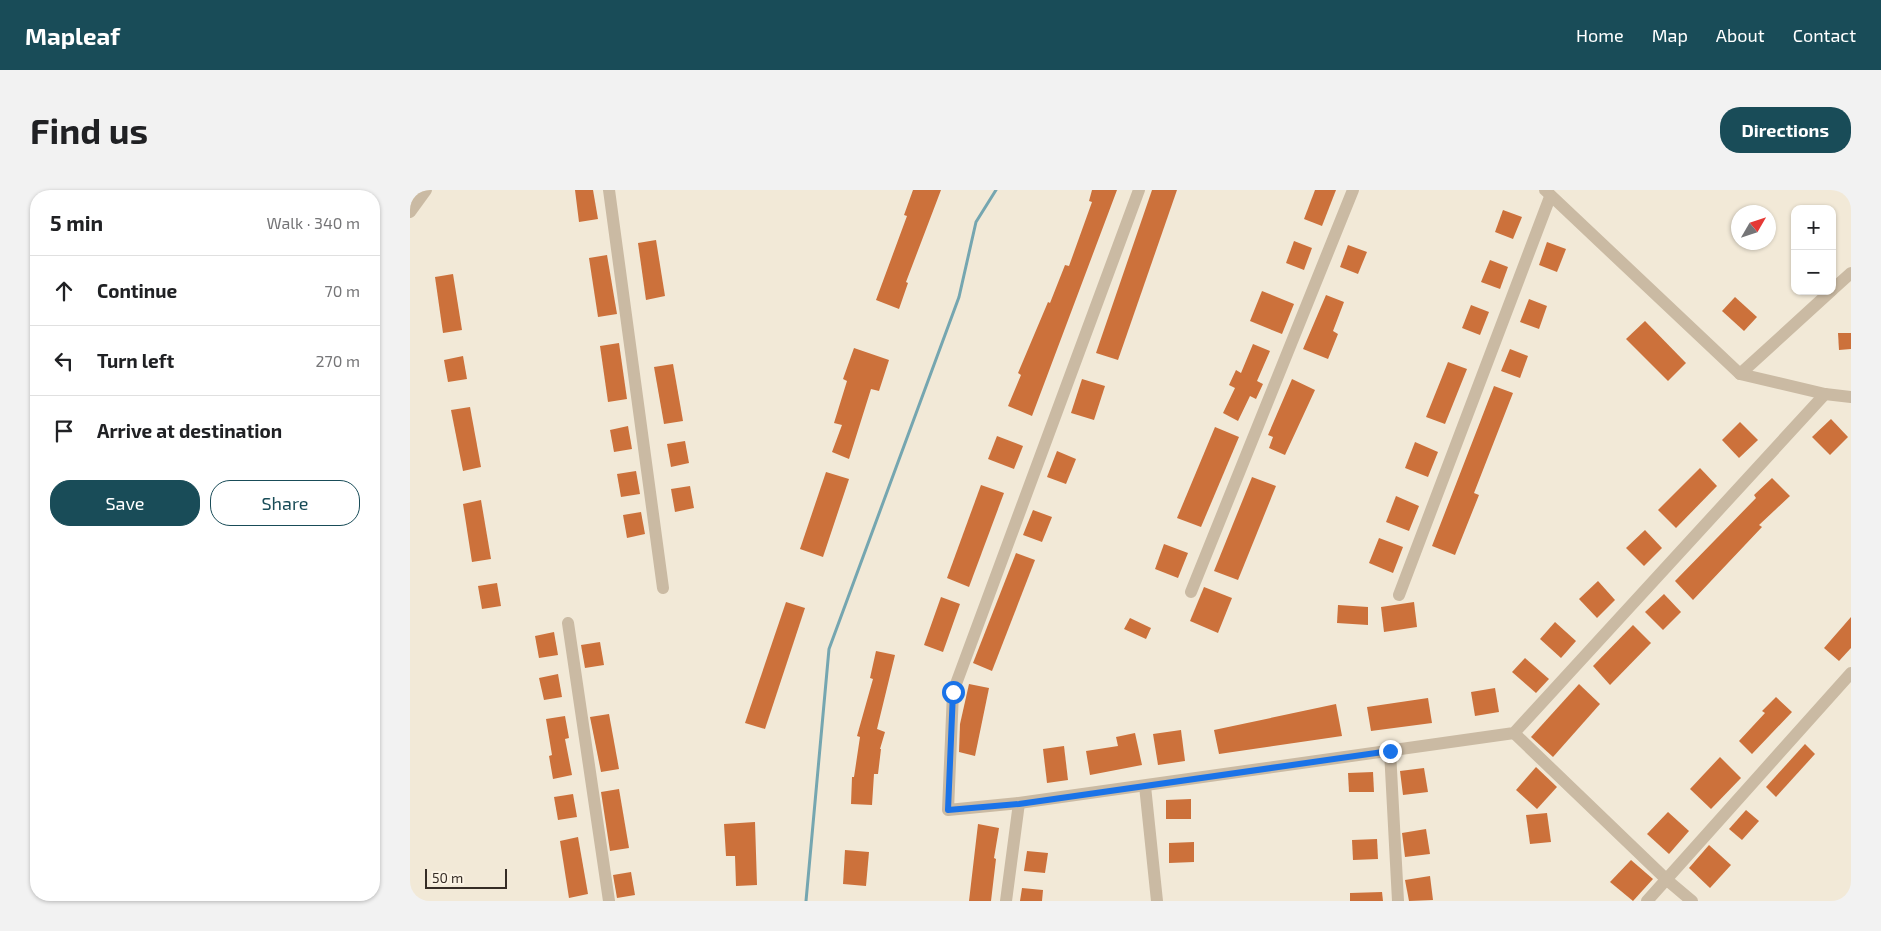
<!DOCTYPE html>
<meta charset="utf-8">
<style>
:root{--surface:#fff;--page:#f2f2f2;--text:#202124;--muted:#757577;--line:#e0e0e0;--accent:#194c58}
body{margin:0;font-family:"Exo 2",sans-serif;background:var(--page);color:var(--text)}
.controls{position:absolute;right:15px;top:15px;display:grid;overflow:hidden;border-radius:10px;box-shadow:0 1px 4px #0004}
.controls button{width:45px;height:45px;display:grid;place-items:center;padding:0;border:0;border-bottom:1px solid var(--line);background:var(--surface);color:var(--text);font:25px sans-serif}
.compass{position:absolute;left:1321px;top:15px;width:45px;height:45px;border-radius:50%;background:var(--surface);box-shadow:0 1px 4px #0004;rotate:51deg}
.scale{position:absolute;left:15px;bottom:12px;width:82px;box-sizing:border-box;padding-left:5px;border:2px solid #352c25;border-top:0;font-size:14px;line-height:18px;white-space:nowrap;color:#352c25;-webkit-text-stroke:4px #faf2e3;paint-order:stroke}
.stop{position:absolute;width:15px;height:15px;margin:-11px;border:4px solid #1a73e8;border-radius:50%;background:#fff}
.stop.end{background:#1a73e8;border-color:#fff;box-shadow:0 1px 5px #0008}
.list{margin:0;padding:0;list-style:none}
h2{display:flex;justify-content:space-between;align-items:center;height:65px;margin:0;padding:0 20px;font-size:21px}
h2 small{font-size:16px;font-weight:400;color:var(--muted)}
.list li{display:grid;grid-template-columns:32px 1fr auto;gap:15px;align-items:center;box-sizing:border-box;height:70px;padding:0 20px;border-top:1px solid var(--line)}
.list b{display:block;font-size:19px;white-space:nowrap}
.list em{font-size:16px;font-style:normal;color:var(--muted)}
.actions{display:flex;gap:10px;padding:15px 20px}
.actions a{flex:1;padding:11px 0;border:1px solid var(--accent);border-radius:20px;text-align:center;font-size:18px;color:var(--accent)}
.actions .main{background:var(--accent);color:#fff}
.icon{flex:none;width:28px;height:28px;fill:none;stroke:currentColor;stroke-width:2;stroke-linecap:round;stroke-linejoin:round}
.map{position:relative;flex:none;width:1441px;height:711px;overflow:hidden;border-radius:20px}
header{display:flex;align-items:center;gap:30px;box-sizing:border-box;height:70px;padding:0 25px;background:var(--accent);color:#fff}
header strong{font-size:24px}
nav{display:flex;gap:28px;margin-inline-start:auto;font-size:18px}
.intro{display:flex;align-items:center;justify-content:space-between;box-sizing:border-box;height:120px;padding:0 30px}
h1{margin:0;font-size:35px}
.button{padding:12px 22px;border-radius:20px;background:var(--accent);color:#fff;font-size:18px;font-weight:700}
main{display:flex;gap:30px;padding:0 30px}
aside{flex:1;background:var(--surface);border-radius:20px;box-shadow:0 1px 4px #0004}
.map>svg:first-child{display:block}
</style>
<header>
<strong>Mapleaf</strong>
<nav><a>Home</a><a>Map</a><a>About</a><a>Contact</a></nav>
</header>
<div class="intro"><h1>Find us</h1><a class="button">Directions</a></div>
<main>
<aside>
<h2>5 min<small>Walk · 340 m</small></h2>
<ul class="list">
<li><svg class="icon" aria-label="ahead" viewBox="0 0 24 24"><path d="M12 20V5M6 11l6-6 6 6"/></svg><div><b>Continue</b></div><em>70 m</em></li>
<li><svg class="icon" aria-label="left" viewBox="0 0 24 24"><path d="M17 20v-9H6M10 6l-5 5 5 5"/></svg><div><b>Turn left</b></div><em>270 m</em></li>
<li><svg class="icon" aria-label="arrive" viewBox="0 0 24 24"><path d="M6 21V4h12l-3 4 3 4H6"/></svg><div><b>Arrive at destination</b></div></li>
</ul>
<div class="actions"><a class="main">Save</a><a>Share</a></div>
</aside>
<div class="map">
<svg width="1441" height="711" viewBox="0 0 1441 711">
<rect width="100%" height="100%" fill="#f2e9d7"/>
<g fill="none" stroke-linecap="round" stroke-linejoin="round">
<polyline stroke="#75a6b0" stroke-width="3" points="396,711 419,459 549,107 566,32 586,0"/>
</g>
<g fill="#cc713b">
<polygon points="165,0 183,0 188,29 169,32"/>
<polygon points="503,0 531,0 496,92 498,93 489,119 466,110 497,26 494,25"/>
<polygon points="682,0 707,0 622,226 598,216 611,185 608,183 638,112 640,113 655,75 659,76 682,12 679,11"/>
<polygon points="742,0 767,0 708,170 686,163"/>
<polygon points="905,0 926,0 912,36 894,29"/>
<polygon points="1093,20 1112,27 1103,49 1085,42"/>
<polygon points="246,50 255,106 236,110 228,53"/>
<polygon points="884,51 902,58 894,80 876,73"/>
<polygon points="1137,52 1156,59 1147,82 1129,75"/>
<polygon points="938,55 957,62 948,84 930,77"/>
<polygon points="197,65 207,124 188,127 179,68"/>
<polygon points="1080,70 1098,77 1090,99 1071,92"/>
<polygon points="43,84 52,140 33,143 25,87"/>
<polygon points="852,101 884,114 872,144 840,131"/>
<polygon points="916,105 934,112 923,141 928,144 918,169 893,159"/>
<polygon points="1325,107 1347,127 1334,141 1312,121"/>
<polygon points="1119,109 1137,116 1129,139 1110,132"/>
<polygon points="1061,115 1079,122 1070,145 1052,138"/>
<polygon points="1235,131 1276,173 1258,191 1216,149"/>
<polygon points="1428,143 1441,143 1441,159 1429,160"/>
<polygon points="209,153 217,209 198,212 190,156"/>
<polygon points="843,154 860,161 847,191 853,194 846,209 840,206 828,231 813,223 825,198 819,195 826,180 831,183"/>
<polygon points="444,158 479,170 469,201 461,199 439,269 422,262 432,235 424,233 437,191 433,189"/>
<polygon points="1100,159 1118,166 1110,188 1091,181"/>
<polygon points="53,166 57,189 38,192 34,170"/>
<polygon points="1038,172 1057,179 1035,234 1016,227"/>
<polygon points="263,174 273,231 254,234 244,177"/>
<polygon points="672,189 695,196 684,230 661,223"/>
<polygon points="882,189 905,200 875,265 859,258 863,247 858,245"/>
<polygon points="1084,196 1103,203 1064,303 1069,305 1045,365 1022,356"/>
<polygon points="60,217 71,277 53,281 41,220"/>
<polygon points="1421,229 1438,247 1420,265 1402,247"/>
<polygon points="1330,232 1348,250 1329,268 1312,250"/>
<polygon points="218,236 222,259 204,262 200,240"/>
<polygon points="805,237 829,247 791,337 767,328"/>
<polygon points="587,246 613,256 604,279 578,269"/>
<polygon points="275,251 279,273 261,277 257,254"/>
<polygon points="1005,252 1028,262 1018,287 995,278"/>
<polygon points="647,261 666,269 656,294 637,287"/>
<polygon points="1290,278 1307,296 1266,338 1248,320"/>
<polygon points="226,281 230,304 211,307 207,284"/>
<polygon points="416,282 439,289 413,367 390,359"/>
<polygon points="842,287 866,296 828,390 804,381"/>
<polygon points="1362,288 1380,306 1349,335 1352,337 1283,410 1265,391 1346,308 1344,305"/>
<polygon points="571,295 594,303 559,397 537,388"/>
<polygon points="280,296 284,318 265,322 261,299"/>
<polygon points="986,306 1009,316 999,341 976,332"/>
<polygon points="71,310 81,369 62,372 53,314"/>
<polygon points="623,320 642,327 632,352 613,345"/>
<polygon points="231,322 235,344 217,348 213,325"/>
<polygon points="1235,340 1252,358 1234,376 1216,358"/>
<polygon points="969,348 993,357 983,383 959,373"/>
<polygon points="754,354 778,363 768,388 745,379"/>
<polygon points="606,363 625,370 582,481 563,473"/>
<polygon points="1188,391 1205,410 1187,428 1169,409"/>
<polygon points="87,393 91,416 72,419 68,396"/>
<polygon points="794,397 822,408 808,443 780,431"/>
<polygon points="1254,404 1271,422 1253,440 1235,422"/>
<polygon points="531,407 550,414 533,462 514,455"/>
<polygon points="376,412 395,418 355,539 335,533"/>
<polygon points="1004,412 1007,437 974,442 971,417"/>
<polygon points="928,415 958,417 958,435 927,433"/>
<polygon points="1441,427 1441,458 1429,471 1414,458"/>
<polygon points="720,428 741,438 736,449 714,439"/>
<polygon points="1145,432 1166,451 1151,468 1130,449"/>
<polygon points="1223,435 1241,453 1200,495 1183,476"/>
<polygon points="144,442 148,465 129,468 125,446"/>
<polygon points="190,452 194,475 175,478 171,455"/>
<polygon points="466,461 485,465 467,539 475,542 470,559 471,559 468,584 464,584 462,615 441,614 442,587 444,587 450,547 447,546 463,489 460,488"/>
<polygon points="1115,468 1139,489 1126,503 1102,482"/>
<polygon points="148,484 152,507 134,510 129,488"/>
<polygon points="559,494 579,498 565,566 549,562 550,534"/>
<polygon points="1169,494 1190,514 1143,567 1121,547"/>
<polygon points="1085,498 1089,522 1065,526 1061,502"/>
<polygon points="1366,507 1382,522 1342,564 1329,551 1355,523 1352,521"/>
<polygon points="1018,508 1022,533 961,541 957,517"/>
<polygon points="926,514 932,546 809,564 804,540"/>
<polygon points="199,524 209,579 191,582 180,527"/>
<polygon points="155,526 159,548 155,549 162,585 143,589 139,566 142,565 136,529"/>
<polygon points="771,540 775,571 748,575 743,544"/>
<polygon points="725,543 732,575 680,585 676,561 708,556 706,547"/>
<polygon points="1395,554 1405,564 1366,607 1356,597"/>
<polygon points="654,556 658,590 637,593 633,559"/>
<polygon points="1310,567 1331,588 1301,619 1280,599"/>
<polygon points="1126,577 1147,597 1127,619 1106,600"/>
<polygon points="1014,578 1018,602 993,605 990,581"/>
<polygon points="963,582 964,602 939,602 938,583"/>
<polygon points="209,599 219,658 200,661 191,602"/>
<polygon points="163,604 167,627 148,630 144,607"/>
<polygon points="781,609 781,629 756,629 756,610"/>
<polygon points="1336,620 1349,631 1332,650 1319,639"/>
<polygon points="1258,622 1279,641 1259,664 1237,644"/>
<polygon points="1137,623 1141,652 1120,654 1116,625"/>
<polygon points="345,632 347,695 326,696 325,666 316,666 314,634"/>
<polygon points="568,634 589,638 584,668 586,669 581,711 559,711"/>
<polygon points="1016,639 1020,664 995,667 992,643"/>
<polygon points="168,647 178,704 159,708 150,651"/>
<polygon points="967,649 968,669 943,670 942,650"/>
<polygon points="784,652 784,672 759,673 759,653"/>
<polygon points="1299,655 1321,675 1300,698 1279,678"/>
<polygon points="435,660 459,662 456,696 433,694"/>
<polygon points="617,661 638,663 635,683 614,681"/>
<polygon points="1221,670 1243,689 1223,711 1200,692"/>
<polygon points="221,682 225,705 207,708 203,685"/>
<polygon points="1020,686 1023,710 999,711 995,690"/>
<polygon points="612,698 633,700 632,711 610,711"/>
<polygon points="972,702 973,711 940,711 940,703"/>
</g>
<g fill="none" stroke-linecap="round" stroke-linejoin="round">
<g stroke="#cabaa3" stroke-width="12">
<polyline points="199,0 253,398"/>
<polyline points="729,0 543,502 538,620 609,613 1104,543 1415,204"/>
<polyline points="1135,0 1330,184 1415,204 1441,207"/>
<polyline points="0,22 16,0"/>
<polyline points="1422,100 1441,83"/>
<polyline points="1330,184 1421,101"/>
<polyline points="781,402 943,0"/>
<polyline points="989,405 1140,7"/>
<polyline points="158,433 199,711"/>
<polyline points="1104,543 1257,690 1282,711"/>
<polyline points="980,561 988,711"/>
<polyline points="735,596 747,711"/>
<polyline points="596,711 609,613"/>
<polyline points="1237,711 1441,483"/>
</g>
</g>
<g fill="none" stroke-linecap="round" stroke-linejoin="round">
<polyline stroke="#1a73e8" stroke-width="6" points="543,502 538,620 609,614 980,561"/>
</g>
</svg>
<div class="controls">
<button>+</button>
<button>−</button>
</div>
<svg class="compass" viewBox="-18 -18 36 36"><path d="M0-13l5 13h-10z" fill="#e53935"/><path d="M0 13l5-13h-10z" fill="#757577"/></svg>
<div class="scale">50 m</div>
<div class="stop" style="left:543px;top:502px"></div>
<div class="stop end" style="left:980px;top:561px"></div>
</div>
</main>
